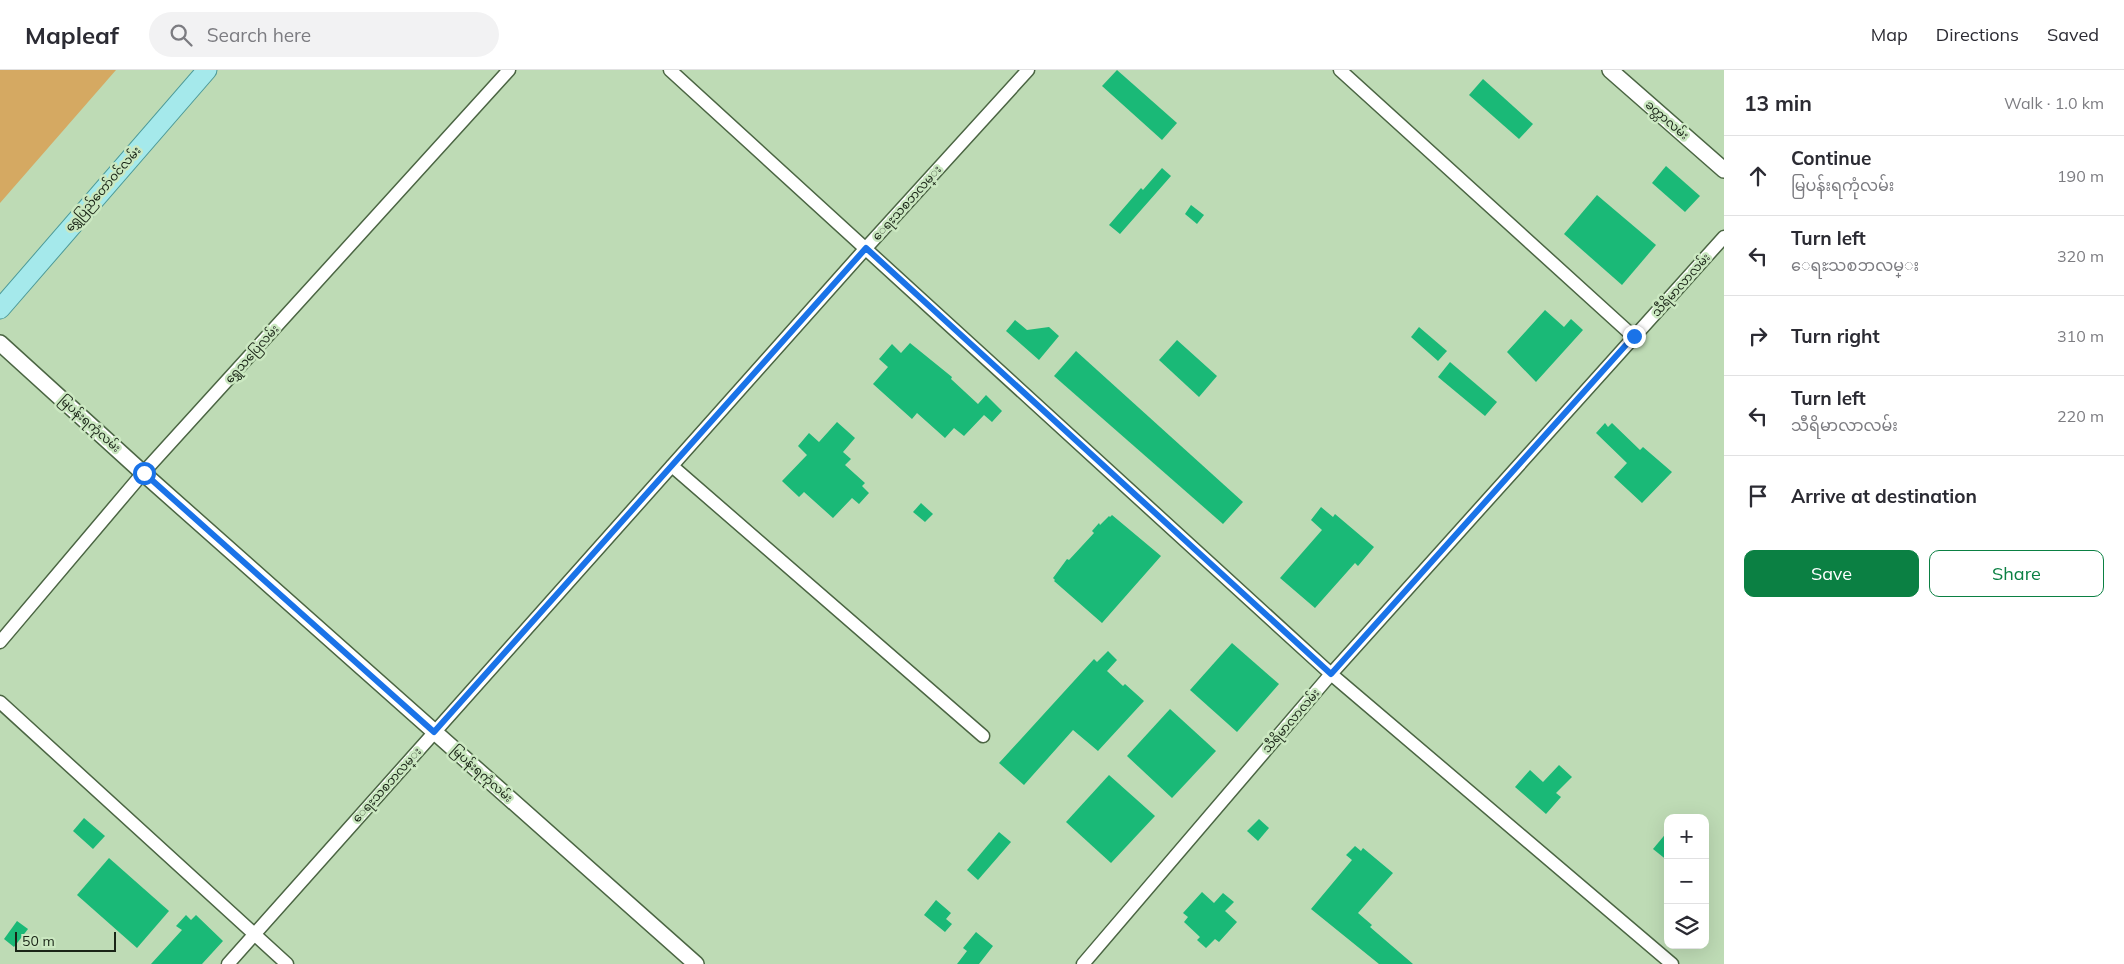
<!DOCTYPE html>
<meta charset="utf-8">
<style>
:root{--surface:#fff;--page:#f2f2f3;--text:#2b2b33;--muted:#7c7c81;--line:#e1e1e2;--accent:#0b8043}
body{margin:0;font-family:Mulish,"Noto Sans Myanmar",sans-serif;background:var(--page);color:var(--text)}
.controls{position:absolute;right:15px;bottom:15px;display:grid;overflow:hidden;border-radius:10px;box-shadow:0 5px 20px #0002}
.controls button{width:45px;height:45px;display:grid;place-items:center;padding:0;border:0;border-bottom:1px solid var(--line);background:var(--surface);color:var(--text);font:25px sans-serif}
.scale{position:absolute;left:15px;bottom:12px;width:101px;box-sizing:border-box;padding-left:5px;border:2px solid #192416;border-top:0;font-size:14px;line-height:18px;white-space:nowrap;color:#192416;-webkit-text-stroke:4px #cbe8c1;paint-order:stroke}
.stop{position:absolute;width:15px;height:15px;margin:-11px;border:4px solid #1a73e8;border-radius:50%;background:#fff}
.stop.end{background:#1a73e8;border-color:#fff;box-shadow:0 1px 5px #0008}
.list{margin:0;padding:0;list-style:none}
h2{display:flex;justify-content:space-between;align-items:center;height:65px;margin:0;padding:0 20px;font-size:21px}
h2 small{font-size:16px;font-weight:400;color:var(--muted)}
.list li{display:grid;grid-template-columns:32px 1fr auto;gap:15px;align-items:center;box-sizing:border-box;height:80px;padding:0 20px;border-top:1px solid var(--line)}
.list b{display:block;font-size:19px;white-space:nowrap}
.list p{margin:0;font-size:16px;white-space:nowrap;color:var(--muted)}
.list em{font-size:16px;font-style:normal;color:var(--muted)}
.actions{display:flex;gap:10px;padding:15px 20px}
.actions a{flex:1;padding:11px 0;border:1px solid var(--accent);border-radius:10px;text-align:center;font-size:18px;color:var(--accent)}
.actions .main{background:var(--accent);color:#fff}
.icon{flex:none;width:28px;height:28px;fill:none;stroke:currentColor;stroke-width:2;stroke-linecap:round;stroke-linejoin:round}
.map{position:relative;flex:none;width:1724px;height:894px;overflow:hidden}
header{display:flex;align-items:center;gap:30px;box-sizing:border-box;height:70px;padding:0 25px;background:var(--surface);border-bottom:1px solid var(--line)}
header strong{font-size:24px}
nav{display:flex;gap:28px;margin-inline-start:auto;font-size:18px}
.search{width:350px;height:45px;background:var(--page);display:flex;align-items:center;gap:12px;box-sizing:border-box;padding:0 18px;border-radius:28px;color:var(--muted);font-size:19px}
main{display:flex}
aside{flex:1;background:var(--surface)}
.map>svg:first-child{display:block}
</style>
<header>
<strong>Mapleaf</strong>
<div class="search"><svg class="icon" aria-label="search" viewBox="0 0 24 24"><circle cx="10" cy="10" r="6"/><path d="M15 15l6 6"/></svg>Search here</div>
<nav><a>Map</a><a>Directions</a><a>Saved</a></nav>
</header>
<main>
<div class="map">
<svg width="1724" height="894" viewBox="0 0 1724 894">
<rect width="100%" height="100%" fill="#bedbb5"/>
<polygon fill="#d5a962" points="0,0 116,0 0,133"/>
<g fill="#1ab977">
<polygon points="1117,0 1177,53 1162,70 1102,16"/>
<polygon points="1483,9 1533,54 1519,69 1469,25"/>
<polygon points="1666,96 1700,126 1685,142 1652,113"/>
<polygon points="1162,98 1171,106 1120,164 1109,155 1141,118 1143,120"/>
<polygon points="1597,125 1656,175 1622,215 1564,164"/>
<polygon points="1191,135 1204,145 1197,154 1185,144"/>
<polygon points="1545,240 1564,257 1571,249 1583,260 1536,312 1507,282"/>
<polygon points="1015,250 1027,260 1049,257 1059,266 1039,290 1006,261"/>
<polygon points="1419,257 1447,281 1438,291 1411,267"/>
<polygon points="1177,270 1217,306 1199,327 1159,290"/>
<polygon points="910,273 952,307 951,309 978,334 986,325 1002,341 992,352 984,345 964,366 954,358 945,368 917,343 912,349 873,314 888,297 879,289 892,274 901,283"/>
<polygon points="1076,281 1243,432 1223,454 1054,306"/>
<polygon points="1450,292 1497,332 1485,346 1438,307"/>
<polygon points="837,352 855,368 843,382 851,389 845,395 865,413 862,416 869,423 859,434 852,428 833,448 804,422 799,427 782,411 807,385 798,376 809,363 819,372"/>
<polygon points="1605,353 1608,357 1612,353 1640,380 1643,377 1672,402 1642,433 1614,407 1627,393 1596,363"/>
<polygon points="921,433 933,444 925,452 913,442"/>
<polygon points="1321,437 1333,447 1335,444 1374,477 1358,496 1355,493 1315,538 1280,508 1322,460 1311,450"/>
<polygon points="1112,445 1161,486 1102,553 1054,511 1055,510 1053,508 1067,489 1069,490 1094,463 1092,461 1099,453 1100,455 1109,446 1110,447"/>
<polygon points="1232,573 1279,614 1237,662 1190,620"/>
<polygon points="1108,581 1117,590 1107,601 1123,616 1125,614 1144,631 1098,681 1073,660 1024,715 999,693 1094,589 1097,592"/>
<polygon points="1170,639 1216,681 1172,728 1127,686"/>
<polygon points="1559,695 1572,707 1556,723 1561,727 1546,744 1515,717 1530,700 1543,712"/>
<polygon points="1109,705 1155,746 1111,793 1066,752"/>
<polygon points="84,748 105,766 93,779 73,761"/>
<polygon points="1259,749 1269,758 1258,771 1247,761"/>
<polygon points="1668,761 1668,791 1653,779"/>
<polygon points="999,762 1011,772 978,810 967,800"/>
<polygon points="1355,776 1361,781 1363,778 1393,803 1358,843 1372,855 1370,857 1413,894 1379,894 1311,839 1352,790 1346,785"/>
<polygon points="109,788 169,841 137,878 77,825"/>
<polygon points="1202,822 1214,833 1223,823 1234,832 1225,841 1237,852 1219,872 1215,869 1206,878 1197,870 1200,867 1184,852 1188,847 1183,843"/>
<polygon points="936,830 951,843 946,849 952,854 945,862 924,845"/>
<polygon points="186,845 191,850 196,845 223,871 202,894 151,894 182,860 176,856"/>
<polygon points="17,851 28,859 14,877 4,869"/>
<polygon points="976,862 993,876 979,894 957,894 967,881 963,878"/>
</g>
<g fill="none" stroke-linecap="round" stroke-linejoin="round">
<defs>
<g id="minor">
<polyline points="670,0 1331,604 1672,894"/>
<polyline points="1340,0 1634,267"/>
<polyline points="672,396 983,666"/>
<polyline points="0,572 143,403 509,0"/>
<polyline points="0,632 287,894"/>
<polyline points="228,894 866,178 1028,0"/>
<polyline points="1083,894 1331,604 1724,167"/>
</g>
<g id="tertiary">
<polyline points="1610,0 1724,100"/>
<polyline points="0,273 143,403 696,894"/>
</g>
<polyline id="primary" points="0,239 207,0"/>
</defs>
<use href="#minor" stroke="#4b6543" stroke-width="15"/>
<use href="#tertiary" stroke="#4b6543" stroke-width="18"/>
<use href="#primary" stroke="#4d9a98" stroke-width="21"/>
<use href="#minor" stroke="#fff" stroke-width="12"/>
<use href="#tertiary" stroke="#fff" stroke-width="15"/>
<use href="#primary" stroke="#a5e9eb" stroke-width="19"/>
</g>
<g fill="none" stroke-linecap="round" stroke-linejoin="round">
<polyline stroke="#1a73e8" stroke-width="6" points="144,403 434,662 866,178 1331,604 1634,266"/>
</g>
<g text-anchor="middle" stroke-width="5" stroke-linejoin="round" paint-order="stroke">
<g font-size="12" fill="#192416" stroke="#cbe8c1">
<text transform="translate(1667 50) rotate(41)" y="4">ခတ္တာလမ်း</text>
<text transform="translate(103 119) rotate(-49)" y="4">ရွှေပြည်တော်ဝင်လမ်း</text>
<text transform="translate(907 133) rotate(-48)" y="4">ေရႊသစၥာလမ္း</text>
<text transform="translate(1681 215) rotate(-48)" y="4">သီရိမာလာလမ်း</text>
<text transform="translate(252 284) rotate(-48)" y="4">ရွှေသပြေလမ်း</text>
<text transform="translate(90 354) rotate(42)" y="4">မြပန်းရကုံလမ်း</text>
<text transform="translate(1291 651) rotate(-49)" y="4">သီရိမာလာလမ်း</text>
<text transform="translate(482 704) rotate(42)" y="4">မြပန်းရကုံလမ်း</text>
<text transform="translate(387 715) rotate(-48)" y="4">ေရႊသစၥာလမ္း</text>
</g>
</g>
</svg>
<div class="controls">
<button>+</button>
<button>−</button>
<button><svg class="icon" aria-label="layers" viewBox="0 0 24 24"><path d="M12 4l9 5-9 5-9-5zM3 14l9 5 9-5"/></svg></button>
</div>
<div class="scale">50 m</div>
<div class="stop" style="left:144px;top:403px"></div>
<div class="stop end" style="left:1634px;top:266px"></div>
</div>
<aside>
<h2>13 min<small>Walk · 1.0 km</small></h2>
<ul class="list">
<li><svg class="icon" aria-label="ahead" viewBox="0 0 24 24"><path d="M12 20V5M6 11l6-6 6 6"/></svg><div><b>Continue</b><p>မြပန်းရကုံလမ်း</p></div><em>190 m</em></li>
<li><svg class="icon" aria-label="left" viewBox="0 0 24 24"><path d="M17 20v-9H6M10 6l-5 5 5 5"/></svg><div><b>Turn left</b><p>ေရႊသစၥာလမ္း</p></div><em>320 m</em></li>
<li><svg class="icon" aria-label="right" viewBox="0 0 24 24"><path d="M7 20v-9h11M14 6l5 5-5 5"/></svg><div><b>Turn right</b></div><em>310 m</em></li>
<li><svg class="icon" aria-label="left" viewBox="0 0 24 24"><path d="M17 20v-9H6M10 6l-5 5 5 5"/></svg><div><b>Turn left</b><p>သီရိမာလာလမ်း</p></div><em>220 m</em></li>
<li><svg class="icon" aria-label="arrive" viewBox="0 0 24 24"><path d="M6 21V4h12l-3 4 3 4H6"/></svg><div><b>Arrive at destination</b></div></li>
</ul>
<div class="actions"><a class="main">Save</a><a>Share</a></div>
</aside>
</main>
